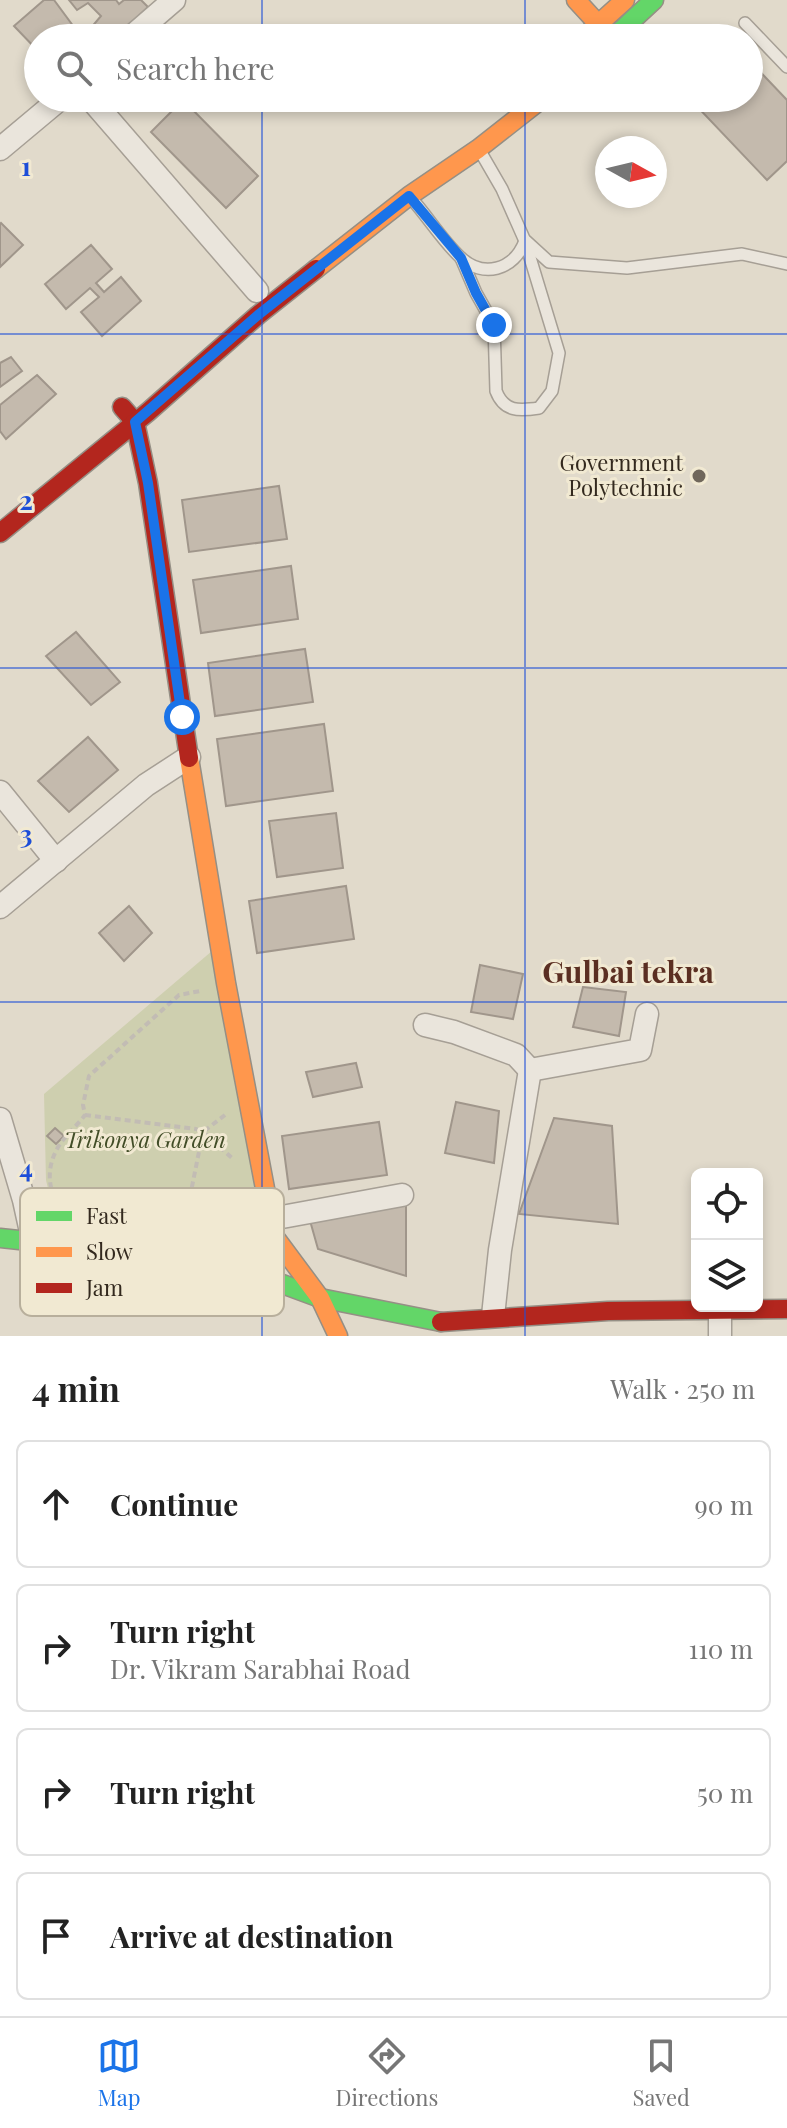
<!DOCTYPE html>
<meta charset="utf-8">
<style>
:root{--surface:#fff;--page:#f6f6f6;--text:#222;--muted:#767676;--line:#e0e0e0;--accent:#1a73e8}
body{margin:0;font-family:"Playfair Display",serif;background:var(--page);color:var(--text)}
.controls{position:absolute;right:24px;bottom:24px;display:grid;overflow:hidden;border-radius:12px;box-shadow:0 4px 12px #0003}
.controls button{width:72px;height:72px;display:grid;place-items:center;padding:0;border:0;border-bottom:2px solid var(--line);background:var(--surface);color:var(--text);font:40px sans-serif}
.compass{position:absolute;left:595px;top:136px;width:72px;height:72px;border-radius:50%;background:var(--surface);box-shadow:0 4px 12px #0003;rotate:98deg}
.stop{position:absolute;width:24px;height:24px;margin:-18px;border:6px solid #1a73e8;border-radius:50%;background:#fff}
.stop.end{background:#1a73e8;border-color:#fff;box-shadow:0 2px 8px #0008}
.list{margin:0;padding:0;list-style:none}
h2{display:flex;justify-content:space-between;align-items:center;height:104px;margin:0;padding:0 32px;font-size:34px}
h2 small{font-size:26px;font-weight:400;color:var(--muted)}
.list li{display:grid;grid-template-columns:52px 1fr auto;gap:24px;align-items:center;box-sizing:border-box;height:128px;margin:0 16px 16px;padding:0 16px;border:2px solid var(--line);border-radius:12px}
.list b{display:block;font-size:30px;white-space:nowrap}
.list p{margin:0;font-size:26px;white-space:nowrap;color:var(--muted)}
.list em{font-size:26px;font-style:normal;color:var(--muted)}
.icon{flex:none;width:44px;height:44px;fill:none;stroke:currentColor;stroke-width:2;stroke-linecap:round;stroke-linejoin:round}
.map{position:relative;flex:none;width:787px;height:1336px;overflow:hidden}
.search{position:absolute;background:var(--surface);box-shadow:0 4px 12px #0003;left:24px;right:24px;top:24px;height:88px;display:flex;align-items:center;gap:20px;box-sizing:border-box;padding:0 28px;border-radius:44px;color:var(--muted);font-size:30px}
.sheet{height:680px;background:var(--surface)}
nav{display:flex;justify-content:space-around;align-items:center;box-sizing:border-box;height:112px;border-top:2px solid var(--line);background:var(--surface);font-size:22px;color:var(--muted)}
nav a{display:grid;justify-items:center;gap:4px}
nav .on{color:var(--accent)}
.map>svg:first-child{display:block}
</style>
<div class="map">
<svg width="787" height="1336" viewBox="0 0 787 1336">
<rect width="100%" height="100%" fill="#e1dacb"/>
<polygon fill="#cecfaf" points="212,951 268,1242 261,1259 58,1232 46,1180 44,1094"/>
<g fill="#c4baad" stroke="#a0968b" stroke-width="2">
<polygon points="44,0 54,0 82,38 38,38 38,51 14,26"/>
<polygon points="69,0 116,0 119,4 124,0 141,0 148,7 116,38 99,38 90,29 101,16 88,3 77,10"/>
<polygon points="749,60 787,100 787,161 767,180 689,98 749,98"/>
<polygon points="183,100 258,176 226,208 151,132"/>
<polygon points="1,223 23,245 0,267 0,224"/>
<polygon points="91,245 112,269 96,283 104,292 121,277 141,301 102,336 81,312 99,297 90,288 66,309 45,284"/>
<polygon points="11,357 22,371 0,387 0,363"/>
<polygon points="37,375 56,394 6,439 0,431 0,405"/>
<polygon points="279,486 287,539 189,552 182,500"/>
<polygon points="291,566 298,619 201,633 193,580"/>
<polygon points="76,632 120,682 91,705 46,656"/>
<polygon points="305,649 313,702 215,716 208,663"/>
<polygon points="324,724 333,791 226,806 217,739"/>
<polygon points="88,737 118,770 69,812 38,781"/>
<polygon points="336,813 343,868 277,877 269,821"/>
<polygon points="346,886 354,939 257,953 249,901"/>
<polygon points="129,906 152,933 124,961 99,933"/>
<polygon points="480,965 523,974 513,1019 471,1012"/>
<polygon points="583,987 626,992 619,1036 573,1027"/>
<polygon points="356,1063 362,1087 313,1097 306,1072"/>
<polygon points="456,1102 499,1111 494,1163 445,1153"/>
<polygon points="554,1118 612,1126 618,1224 519,1214"/>
<polygon points="379,1122 387,1175 289,1189 282,1136"/>
<polygon points="55,1128 64,1136 56,1144 47,1136"/>
<polygon points="406,1203 406,1276 318,1249 309,1217"/>
</g>
<g fill="none" stroke-linecap="round" stroke-linejoin="round">
<defs>
<g id="lane">
<polyline points="745,23 787,67"/>
<path d="M411,198C428,217 442,240 460,257C483,279 514,270 525,241"/>
<polyline points="526,241 549,262 627,268 742,254 787,264"/>
<path d="M461,258L476,293L494,325L496,391C504,412 519,411 539,408L552,391L559,353L525,241L502,189L480,151"/>
</g>
<g id="street">
<polyline points="130,38 174,0"/>
<polyline points="90,98 257,291"/>
<polyline points="0,149 61,98"/>
<polyline points="0,792 56,861"/>
<polyline points="0,907 146,785 189,757"/>
<polyline points="425,1025 454,1032 516,1055 530,1070 640,1050 647,1014"/>
<polyline points="0,1119 24,1200 33,1241"/>
<polyline points="271,1219 402,1195"/>
<polyline points="720,1310 720,1336"/>
<polyline points="493,1316 500,1250 530,1070"/>
</g>
<g id="fast">
<polyline points="614,37 654,0"/>
<polyline points="0,1238 84,1247 250,1272 320,1298 441,1322"/>
</g>
<g id="slow">
<polyline points="576,0 599,25"/>
<polyline points="583,38 625,0"/>
<polyline points="316,269 409,196 478,149 543,98"/>
<polyline points="189,758 226,983 274,1236 320,1298 338,1336"/>
</g>
<g id="jam">
<polyline points="122,407 135,422 148,483 189,758"/>
<polyline points="0,533 148,412 258,315 316,269"/>
<polyline points="441,1322 608,1311 787,1309"/>
</g>
</defs>
<use href="#lane" stroke="#a69f95" stroke-width="14"/>
<use href="#street" stroke="#a69f95" stroke-width="25"/>
<use href="#fast" stroke="#958f85" stroke-width="21"/>
<use href="#slow" stroke="#958f85" stroke-width="21"/>
<use href="#jam" stroke="#958f85" stroke-width="21"/>
<g stroke="#c2bcb4" stroke-width="4" stroke-dasharray="6 4" stroke-linecap="butt">
<polyline points="85,1115 196,1129 203,1132 182,1236"/>
<polyline points="225,1115 203,1132 232,1158"/>
<path d="M74,1220C51,1205 43,1176 56,1151C62,1138 76,1127 85,1115L83,1105L89,1076L179,995L200,991"/>
</g>
<use href="#lane" stroke="#eae5dc" stroke-width="11"/>
<use href="#street" stroke="#eae5dc" stroke-width="22"/>
<use href="#fast" stroke="#63d668" stroke-width="18"/>
<use href="#slow" stroke="#ff974d" stroke-width="18"/>
<use href="#jam" stroke="#b3261e" stroke-width="18"/>
</g>
<g fill="none" stroke-linecap="round" stroke-linejoin="round">
<polyline stroke="#1a73e8" stroke-width="10" points="182,717 148,483 135,422 258,315 409,196 461,258 476,293 494,325"/>
</g>
<path fill="none" stroke="#1d4ed8" stroke-width="2" stroke-opacity="0.55" d="M262,0V38M525,0V38M262,98V1336M525,98V1336M0,334H787M0,668H787M0,1002H787"/>
<circle fill="#70675b" stroke="#f1e9d2" stroke-width="3" cx="699" cy="476" r="8"/>
<g text-anchor="middle" stroke-width="6" stroke-linejoin="round" paint-order="stroke">
<g font-size="22" fill="#33291e" stroke="#f1e9d2" text-anchor="end">
<text x="683" y="471">Government<tspan x="683" dy="25">Polytechnic</tspan></text>
</g>
<g font-size="22" font-style="italic" fill="#424d27" stroke="#f1e9d2">
<text x="145" y="1148">Trikonya Garden</text>
</g>
<g font-size="30" font-weight="bold" fill="#5b2f22" stroke="#f1e9d2">
<text x="628" y="983">Gulbai tekra</text>
</g>
</g>
<rect x="20" y="1188" width="264" height="128" rx="12" fill="#f1e9d2" stroke="#b8af9c" stroke-width="2"/>
<rect x="36" y="1211" width="36" height="10" fill="#63d668"/>
<rect x="36" y="1247" width="36" height="10" fill="#ff974d"/>
<rect x="36" y="1283" width="36" height="10" fill="#b3261e"/>
<g font-size="22" fill="#33291e">
<text x="86" y="1224">Fast</text>
<text x="86" y="1260">Slow</text>
<text x="86" y="1296">Jam</text>
</g>
<g font-size="26" text-anchor="middle" font-weight="bold" fill="#1d4ed8" stroke="#f1e9d2" stroke-width="6" stroke-linejoin="round" paint-order="stroke">
<text x="26" y="176">1</text>
<text x="26" y="510">2</text>
<text x="26" y="844">3</text>
<text x="26" y="1178">4</text>
</g>
</svg>
<div class="controls">
<button><svg class="icon" aria-label="locate" viewBox="0 0 24 24"><circle cx="12" cy="12" r="6"/><path d="M12 2v4M12 18v4M2 12h4M18 12h4"/></svg></button>
<button><svg class="icon" aria-label="layers" viewBox="0 0 24 24"><path d="M12 4l9 5-9 5-9-5zM3 14l9 5 9-5"/></svg></button>
</div>
<svg class="compass" viewBox="-18 -18 36 36"><path d="M0-13l5 13h-10z" fill="#e53935"/><path d="M0 13l5-13h-10z" fill="#767676"/></svg>
<div class="stop" style="left:182px;top:717px"></div>
<div class="stop end" style="left:494px;top:325px"></div>
<div class="search"><svg class="icon" aria-label="search" viewBox="0 0 24 24"><circle cx="10" cy="10" r="6"/><path d="M15 15l6 6"/></svg>Search here</div>
</div>
<section class="sheet">
<h2>4 min<small>Walk · 250 m</small></h2>
<ul class="list">
<li><svg class="icon" aria-label="ahead" viewBox="0 0 24 24"><path d="M12 20V5M6 11l6-6 6 6"/></svg><div><b>Continue</b></div><em>90 m</em></li>
<li><svg class="icon" aria-label="right" viewBox="0 0 24 24"><path d="M7 20v-9h11M14 6l5 5-5 5"/></svg><div><b>Turn right</b><p>Dr. Vikram Sarabhai Road</p></div><em>110 m</em></li>
<li><svg class="icon" aria-label="right" viewBox="0 0 24 24"><path d="M7 20v-9h11M14 6l5 5-5 5"/></svg><div><b>Turn right</b></div><em>50 m</em></li>
<li><svg class="icon" aria-label="arrive" viewBox="0 0 24 24"><path d="M6 21V4h12l-3 4 3 4H6"/></svg><div><b>Arrive at destination</b></div></li>
</ul>
</section>
<nav>
<a class="on"><svg class="icon" aria-label="map" viewBox="0 0 24 24"><path d="M3 6l6-2 6 2 6-2v14l-6 2-6-2-6 2zM9 4v14M15 6v14"/></svg>Map</a>
<a><svg class="icon" aria-label="directions" viewBox="0 0 24 24"><path d="M12 3l9 9-9 9-9-9zM9 14v-3h6M13 9l2 2-2 2"/></svg>Directions</a>
<a><svg class="icon" aria-label="saved" viewBox="0 0 24 24"><path d="M7 4h10v16l-5-4-5 4z"/></svg>Saved</a>
</nav>
